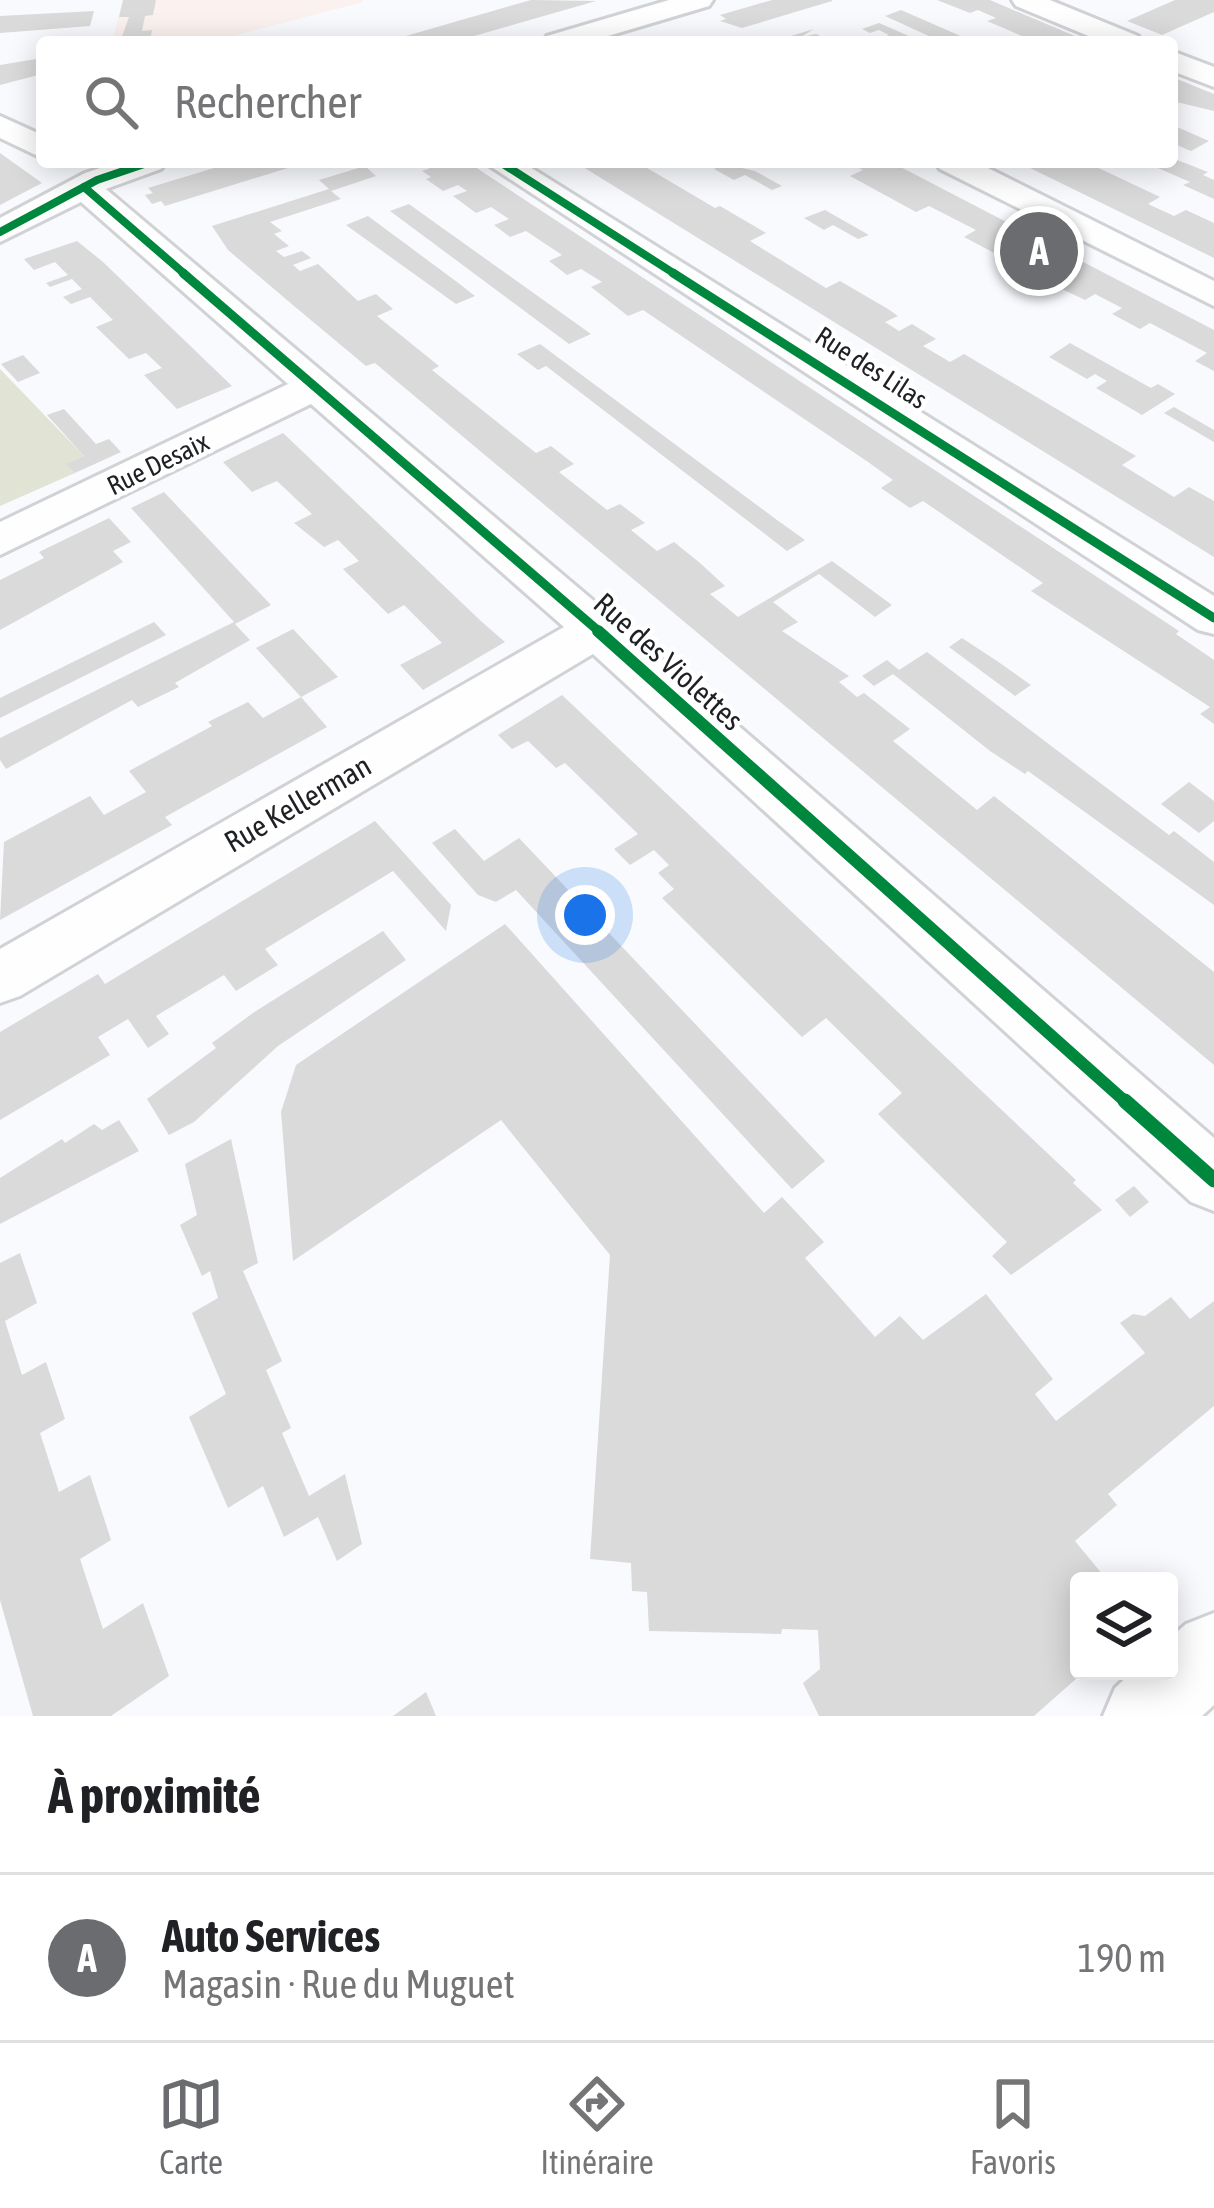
<!DOCTYPE html>
<html lang="fr">
<meta charset="utf-8">
<style>
:root{--surface:#fff;--page:#f6f6f6;--text:#202124;--muted:#757577;--line:#e0e0e0;--accent:#6a6c6f}
body{margin:0;font-family:"Asap Condensed",sans-serif;background:var(--page);color:var(--text)}
.controls{position:absolute;right:36px;bottom:36px;display:grid;overflow:hidden;border-radius:12px;box-shadow:0 6px 30px #0003}
.controls button{width:108px;height:108px;display:grid;place-items:center;padding:0;border:0;border-bottom:3px solid var(--line);background:var(--surface);color:var(--text);font:60px sans-serif}
.you{position:absolute;left:585px;top:915px;width:42px;height:42px;margin:-30px;border:9px solid #fff;border-radius:50%;background:#1a73e8;box-shadow:0 0 0 18px #1a73e833}
.badge{display:grid;place-items:center;width:78px;height:78px;border-radius:50%;background:var(--accent);color:#fff;font-size:39px;font-weight:700}
.pin{position:absolute;translate:-50% -50%;border:6px solid #fff;box-shadow:0 3px 12px #0006}
.list{margin:0;padding:0;list-style:none}
h2{display:flex;justify-content:space-between;align-items:center;height:156px;margin:0;padding:0 48px;font-size:51px}
h2 small{font-size:39px;font-weight:400;color:var(--muted)}
.list li{display:grid;grid-template-columns:78px 1fr auto;gap:36px;align-items:center;box-sizing:border-box;height:168px;padding:0 48px;border-top:3px solid var(--line)}
.list b{display:block;font-size:45px;white-space:nowrap}
.list p{margin:0;font-size:39px;white-space:nowrap;color:var(--muted)}
.list em{font-size:39px;font-style:normal;color:var(--muted)}
.icon{flex:none;width:66px;height:66px;fill:none;stroke:currentColor;stroke-width:2;stroke-linecap:round;stroke-linejoin:round}
.map{position:relative;flex:none;width:1214px;height:1716px;overflow:hidden}
.search{position:absolute;background:var(--surface);box-shadow:0 6px 30px #0003;left:36px;right:36px;top:36px;height:132px;display:flex;align-items:center;gap:30px;box-sizing:border-box;padding:0 42px;border-radius:12px;color:var(--muted);font-size:45px}
.sheet{height:324px;background:var(--surface)}
nav{display:flex;justify-content:space-around;align-items:center;box-sizing:border-box;height:168px;border-top:3px solid var(--line);background:var(--surface);font-size:33px;color:var(--muted)}
nav a{display:grid;justify-items:center;gap:6px}
nav .on{color:var(--accent)}
.map>svg:first-child{display:block}
</style>
<div class="map">
<svg width="1214" height="1716" viewBox="0 0 1214 1716">
<rect width="100%" height="100%" fill="#f8fafd"/>
<polygon fill="#fbf1ef" points="123,0 363,0 363,2 210,42 112,42"/>
<polygon fill="#e1e4d5" points="0,369 84,456 67,464 75,473 0,506"/>
<g fill="#dbdada">
<polygon points="123,0 156,0 153,15 145,16 142,31 152,30 150,42 120,42 129,17 119,17"/>
<polygon points="531,0 596,1 453,42 385,42"/>
<polygon points="772,0 832,0 832,1 742,28 720,21 726,19 720,15"/>
<polygon points="937,0 990,0 1089,42 1036,42 987,21 996,18 978,10 970,13"/>
<polygon points="1175,0 1214,0 1214,12 1162,35 1127,21"/>
<polygon points="901,10 956,34 974,42 942,42 885,16"/>
<polygon points="94,11 90,26 0,33 0,16"/>
<polygon points="879,23 893,29 922,42 889,42 881,38 889,35 879,30 870,33 862,29"/>
<polygon points="814,29 801,37 816,34 833,42 771,42"/>
<polygon points="42,58 42,74 0,85 0,65"/>
<polygon points="1172,77 1214,94 1214,111 1172,101"/>
<polygon points="1172,125 1184,130 1209,141 1191,151 1172,143"/>
<polygon points="0,153 42,183 0,205"/>
<polygon points="1172,158 1208,172 1203,175 1214,180 1214,199 1183,185 1190,182 1144,162 1172,162"/>
<polygon points="234,162 304,163 165,206 161,201 152,204 145,195 153,193 148,188"/>
<polygon points="447,162 469,163 1179,631 1176,634 1214,660 1214,724 1200,714 1210,707 1031,591 1043,583 923,501 910,508 881,488 893,480 868,462 643,310 628,316 591,287 602,282 581,269 567,275 549,261 562,255 526,231 510,237 494,225 509,219 491,207 476,213 453,196 467,191 458,185 443,191 426,179 431,177 422,171"/>
<polygon points="575,162 618,162 626,167 637,162 715,208 720,206 766,233 750,241 826,288 840,281 888,309 898,316 885,322 899,331 912,324 936,339 923,346 950,362 964,354 1136,456 1122,465 1174,497 1189,487 1214,501 1214,557"/>
<polygon points="847,162 891,162 1214,330 1214,371 1195,361 1207,353 1150,323 1140,329 1112,314 1122,308 1095,294 1085,300 1041,279 1027,287 1007,276 1034,262 1014,251 1002,257 964,237 976,230 929,206 916,212 850,176 863,170"/>
<polygon points="1039,162 1086,162 1160,197 1148,204 1174,216 1186,210 1214,223 1214,258 1028,167"/>
<polygon points="726,164 755,171 782,186 772,190 745,175 734,180 714,169"/>
<polygon points="365,166 376,176 331,191 341,199 270,222 282,231 274,234 289,246 276,251 284,257 302,251 311,258 293,265 300,271 318,264 358,301 376,294 393,309 377,316 439,366 432,370 536,453 551,446 574,464 559,472 607,510 620,504 645,523 631,530 657,551 674,542 700,563 725,586 710,594 738,617 832,561 892,605 875,617 819,574 773,602 798,622 782,631 849,676 839,682 857,697 864,693 910,729 893,741 977,810 994,796 1214,972 1214,1065 375,363 366,366 294,306 228,250 212,226 329,189 319,180"/>
<polygon points="409,204 441,227 591,334 569,344 390,211"/>
<polygon points="825,210 846,222 869,235 858,239 833,225 824,230 804,218"/>
<polygon points="368,216 457,282 475,296 456,304 346,225"/>
<polygon points="77,241 103,262 232,386 177,409 144,375 162,368 146,353 129,359 96,327 113,320 90,297 71,304 63,297 82,289 72,279 50,287 46,283 68,275 55,262 34,270 24,259"/>
<polygon points="1070,343 1151,388 1158,384 1175,394 1142,415 1096,388 1107,381 1095,374 1087,379 1049,357"/>
<polygon points="540,344 777,520 805,540 787,551 546,366 538,370 517,354"/>
<polygon points="23,355 40,373 18,382 1,364"/>
<polygon points="1174,407 1214,430 1214,442 1164,413"/>
<polygon points="64,409 96,444 109,439 121,452 75,473 66,464 84,456 47,415"/>
<polygon points="283,433 482,622 505,642 423,690 400,665 442,643 404,605 388,614 343,569 359,561 338,540 324,547 294,523 312,514 277,481 252,492 223,462"/>
<polygon points="164,492 271,605 235,624 250,640 175,683 179,687 138,707 132,700 6,769 0,760 0,738 234,622 131,508"/>
<polygon points="109,518 131,542 113,551 123,562 0,630 0,580 44,558 39,552"/>
<polygon points="154,622 166,635 0,718 0,698"/>
<polygon points="293,629 338,677 301,697 256,648"/>
<polygon points="962,638 997,661 1031,685 1015,696 949,647"/>
<polygon points="927,652 1169,835 1174,831 1214,862 1214,905 1028,771 1025,774 990,751 893,674 874,686 862,676 887,660 899,670"/>
<polygon points="562,695 1076,1180 1073,1183 1102,1210 1011,1275 992,1256 1007,1242 878,1114 902,1093 826,1018 802,1037 662,898 674,889 658,873 669,865 654,850 630,865 614,849 638,834 565,763 556,768 528,741 512,749 498,735"/>
<polygon points="301,697 327,727 165,817 172,825 0,920 4,842 90,796 104,815 146,792 129,771 212,726 208,722 248,702 263,718"/>
<polygon points="1189,782 1214,801 1214,821 1199,833 1161,804"/>
<polygon points="375,821 451,905 446,931 393,871 265,949 278,965 236,991 224,975 156,1016 169,1034 148,1048 128,1019 98,1037 110,1055 0,1120 0,1032 98,974 105,984"/>
<polygon points="455,829 484,861 519,838 825,1161 792,1189 516,890 496,902 478,895 432,843"/>
<polygon points="505,924 764,1213 782,1197 824,1242 805,1258 875,1337 900,1316 923,1340 986,1294 1053,1379 1035,1394 1056,1421 1145,1353 1120,1323 1133,1314 1145,1316 1171,1297 1190,1319 1214,1301 1214,1406 1108,1494 1117,1505 1075,1541 1108,1581 1079,1581 1079,1671 1085,1671 1034,1716 819,1716 803,1683 820,1669 818,1630 782,1629 781,1634 649,1631 647,1592 632,1591 631,1563 590,1559 610,1255 501,1120 293,1261 281,1112 296,1065"/>
<polygon points="383,931 406,960 278,1046 194,1122 169,1135 147,1099 216,1048 212,1043 253,1013"/>
<polygon points="119,1120 139,1151 0,1224 0,1178 62,1139 65,1143 94,1124 102,1130"/>
<polygon points="231,1139 258,1263 243,1271 282,1361 266,1370 291,1428 282,1433 309,1496 345,1474 362,1544 337,1561 318,1517 284,1537 263,1486 228,1508 189,1417 226,1394 192,1313 218,1298 210,1271 202,1276 180,1225 197,1215 185,1164"/>
<polygon points="1134,1186 1149,1202 1130,1217 1115,1200"/>
<polygon points="20,1253 37,1303 5,1321 22,1375 46,1362 65,1419 40,1433 59,1492 90,1475 111,1540 80,1559 103,1629 143,1603 169,1676 111,1716 33,1716 0,1600 0,1263"/>
<polygon points="426,1692 436,1716 393,1716"/>
</g>
<g fill="none" stroke-linecap="round" stroke-linejoin="round">
<defs>
<g id="minor">
<polygon points="669,0 713,0 709,6 588,42 543,42 547,36"/>
<polygon points="1012,0 1050,0 1138,36 1142,42 1103,42 1016,6"/>
<polygon points="1172,51 1214,67 1214,87 1172,71"/>
<polygon points="0,116 42,135 42,158 0,138"/>
<polygon points="118,162 166,162 161,169 106,189 614,618 1214,1138 1214,1211 1191,1202 593,654 20,996 0,1003 0,949 564,627 311,404 0,555 0,522 288,384 81,202 0,242 0,218 85,173"/>
<polygon points="484,162 522,162 1214,596 1214,634 1198,630"/>
<polygon points="935,162 976,162 1214,281 1214,306 940,169"/>
<polygon points="1214,1613 1214,1705 1202,1716 1103,1716 1115,1688 1133,1671 1169,1671 1169,1639 1186,1624"/>
</g>
</defs>
<use href="#minor" stroke="#d0d2d5" stroke-width="6"/>
<use href="#minor" fill="#fefeff" fill-rule="evenodd"/>
<defs>
<g id="cycleway-far3">
<polyline points="500,162 678,276"/>
<polyline points="84,187 187,276"/>
<polyline points="0,232 97,180 150,162"/>
</g>
<g id="cycleway-far2">
<polyline points="183,273 602,634"/>
<polyline points="673,273 1214,618"/>
</g>
<polyline id="cycleway-far1" points="598,631 1128,1104"/>
<polyline id="cycleway" points="1125,1101 1214,1180"/>
</defs>
<use href="#cycleway-far3" stroke="#fff" stroke-width="12"/>
<use href="#cycleway-far2" stroke="#fff" stroke-width="15"/>
<use href="#cycleway-far1" stroke="#fff" stroke-width="20"/>
<use href="#cycleway" stroke="#fff" stroke-width="22"/>
<use href="#cycleway-far3" stroke="#00873e" stroke-width="8"/>
<use href="#cycleway-far2" stroke="#00873e" stroke-width="9"/>
<use href="#cycleway-far1" stroke="#00873e" stroke-width="12"/>
<use href="#cycleway" stroke="#00873e" stroke-width="15"/>
</g>
<g text-anchor="middle" stroke-width="9" stroke-linejoin="round" paint-order="stroke">
<g font-size="27" fill="#1e2023" stroke="#fff">
<text transform="translate(871 368) rotate(33)" y="9">Rue des Lilas</text>
<text transform="translate(158 464) rotate(-26)" y="9">Rue Desaix</text>
</g>
<g font-size="30" fill="#1e2023" stroke="#fff">
<text transform="translate(668 662) rotate(42)" y="10">Rue des Violettes</text>
<text transform="translate(298 804) rotate(-30)" y="10">Rue Kellerman</text>
</g>
</g>
</svg>
<div class="controls">
<button><svg class="icon" aria-label="layers" viewBox="0 0 24 24"><path d="M12 4l9 5-9 5-9-5zM3 14l9 5 9-5"/></svg></button>
</div>
<div class="you"></div>
<div class="pin badge" style="left:1039px;top:251px">A</div>
<div class="search"><svg class="icon" aria-label="search" viewBox="0 0 24 24"><circle cx="10" cy="10" r="6"/><path d="M15 15l6 6"/></svg>Rechercher</div>
</div>
<section class="sheet">
<h2>À proximité<small></small></h2>
<ul class="list">
<li><span class="badge">A</span><div><b>Auto Services</b><p>Magasin · Rue du Muguet</p></div><em>190 m</em></li>
</ul>
</section>
<nav>
<a class="on"><svg class="icon" aria-label="map" viewBox="0 0 24 24"><path d="M3 6l6-2 6 2 6-2v14l-6 2-6-2-6 2zM9 4v14M15 6v14"/></svg>Carte</a>
<a><svg class="icon" aria-label="directions" viewBox="0 0 24 24"><path d="M12 3l9 9-9 9-9-9zM9 14v-3h6M13 9l2 2-2 2"/></svg>Itinéraire</a>
<a><svg class="icon" aria-label="saved" viewBox="0 0 24 24"><path d="M7 4h10v16l-5-4-5 4z"/></svg>Favoris</a>
</nav>
